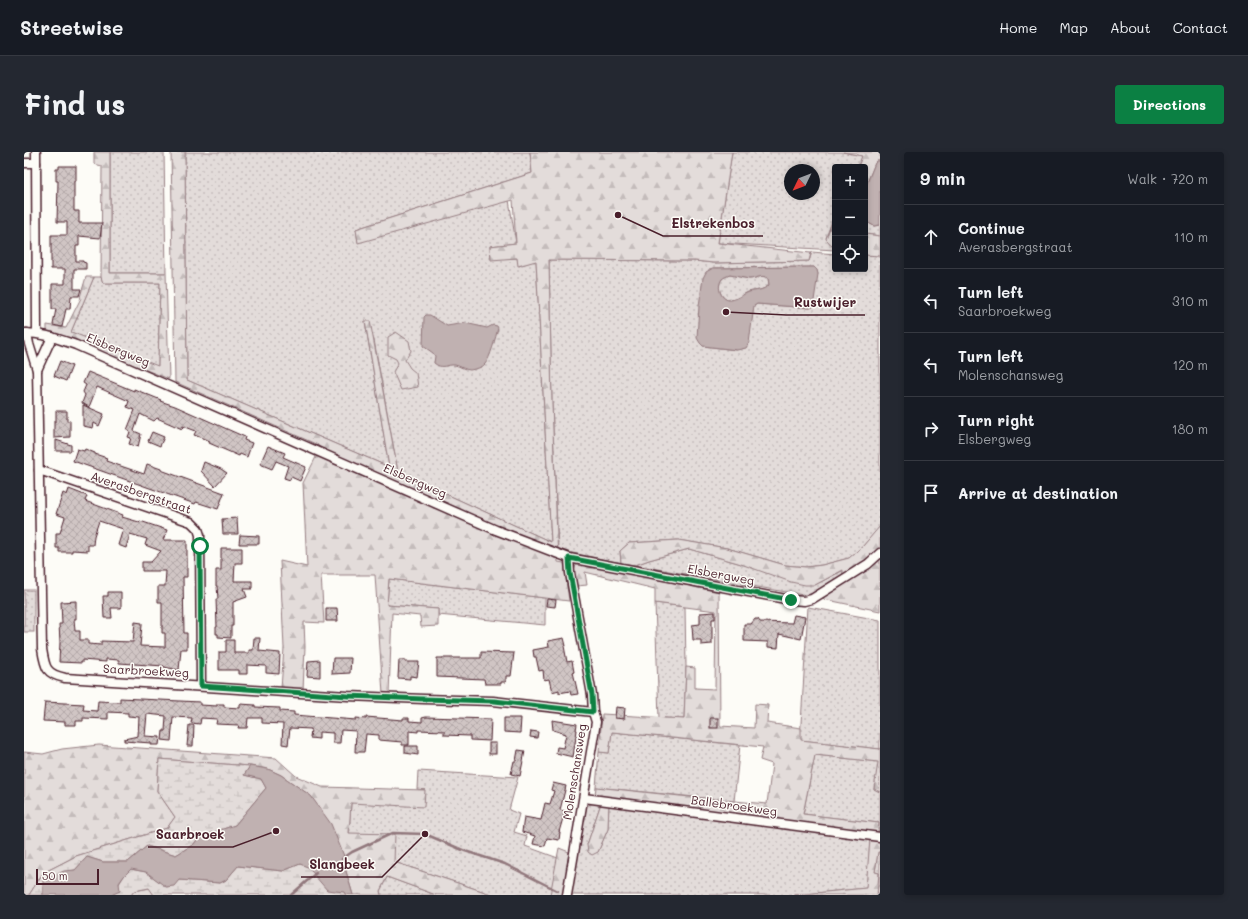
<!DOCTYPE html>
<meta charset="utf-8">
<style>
:root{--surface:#171b24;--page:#242831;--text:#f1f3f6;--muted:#9ea1a6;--line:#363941;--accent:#0b8043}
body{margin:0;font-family:Mali,sans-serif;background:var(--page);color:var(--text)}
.controls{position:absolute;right:12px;top:12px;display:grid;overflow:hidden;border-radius:4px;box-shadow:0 2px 6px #0003}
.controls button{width:36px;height:36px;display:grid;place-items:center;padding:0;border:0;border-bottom:1px solid var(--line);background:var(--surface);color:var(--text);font:20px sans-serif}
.compass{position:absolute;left:760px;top:12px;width:36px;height:36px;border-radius:50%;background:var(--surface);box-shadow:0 2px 6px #0003;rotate:227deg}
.scale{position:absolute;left:12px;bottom:10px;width:63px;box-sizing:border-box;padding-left:4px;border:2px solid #4a1f2b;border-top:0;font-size:11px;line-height:14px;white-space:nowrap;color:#4a1f2b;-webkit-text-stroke:3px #fdfcf7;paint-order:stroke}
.stop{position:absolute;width:12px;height:12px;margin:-9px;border:3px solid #0b8043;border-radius:50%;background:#fff}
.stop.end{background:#0b8043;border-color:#fff;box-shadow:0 1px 4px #0008}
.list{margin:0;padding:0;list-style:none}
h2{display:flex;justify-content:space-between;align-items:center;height:52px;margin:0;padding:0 16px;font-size:17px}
h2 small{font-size:13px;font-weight:400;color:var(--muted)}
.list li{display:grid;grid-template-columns:26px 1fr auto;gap:12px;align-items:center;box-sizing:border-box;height:64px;padding:0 16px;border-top:1px solid var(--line)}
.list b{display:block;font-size:15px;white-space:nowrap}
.list p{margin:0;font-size:13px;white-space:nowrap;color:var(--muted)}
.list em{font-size:13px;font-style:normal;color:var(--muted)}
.icon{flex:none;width:22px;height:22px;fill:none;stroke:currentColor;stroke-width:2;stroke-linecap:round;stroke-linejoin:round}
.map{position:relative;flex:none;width:856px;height:743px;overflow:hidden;border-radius:4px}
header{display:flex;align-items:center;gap:24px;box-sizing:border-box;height:56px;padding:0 20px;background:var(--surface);border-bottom:1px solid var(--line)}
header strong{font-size:19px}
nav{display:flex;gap:22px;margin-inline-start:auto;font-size:14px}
.intro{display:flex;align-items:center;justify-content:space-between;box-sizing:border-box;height:96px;padding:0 24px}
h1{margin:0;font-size:28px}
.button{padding:10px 18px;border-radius:4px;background:var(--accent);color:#fff;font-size:14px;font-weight:700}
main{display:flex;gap:24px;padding:0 24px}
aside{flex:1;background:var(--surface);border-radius:4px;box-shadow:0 2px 6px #0003}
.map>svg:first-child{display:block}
</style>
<header>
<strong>Streetwise</strong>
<nav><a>Home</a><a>Map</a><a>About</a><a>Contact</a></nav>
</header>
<div class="intro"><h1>Find us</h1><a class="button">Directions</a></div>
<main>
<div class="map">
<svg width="856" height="743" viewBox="0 0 856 743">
<defs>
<pattern id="grass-dots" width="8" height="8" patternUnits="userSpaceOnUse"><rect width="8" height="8" fill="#e3dcda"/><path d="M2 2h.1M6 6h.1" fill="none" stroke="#c4bcbb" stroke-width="1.8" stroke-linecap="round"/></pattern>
<pattern id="forest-firs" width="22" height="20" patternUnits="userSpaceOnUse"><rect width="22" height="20" fill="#e3dcda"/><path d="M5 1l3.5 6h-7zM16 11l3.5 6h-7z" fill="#c4bcbb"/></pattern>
<pattern id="wetland-marsh" width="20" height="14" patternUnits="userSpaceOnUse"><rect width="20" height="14" fill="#e3dcda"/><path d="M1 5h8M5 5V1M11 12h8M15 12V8" fill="none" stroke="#c4bcbb"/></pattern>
<pattern id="building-cross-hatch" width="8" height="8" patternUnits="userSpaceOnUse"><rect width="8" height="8" fill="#d0c5c4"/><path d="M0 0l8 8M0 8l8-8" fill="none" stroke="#b4a9a9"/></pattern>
</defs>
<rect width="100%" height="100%" fill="#fdfcf7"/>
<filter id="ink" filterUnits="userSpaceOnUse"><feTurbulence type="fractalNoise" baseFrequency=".025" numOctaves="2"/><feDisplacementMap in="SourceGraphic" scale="8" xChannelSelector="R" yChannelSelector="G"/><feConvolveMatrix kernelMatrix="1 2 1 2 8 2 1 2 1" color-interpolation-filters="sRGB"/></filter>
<g filter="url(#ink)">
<g fill="url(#grass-dots)" stroke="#967e82" fill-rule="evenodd">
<polygon points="86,0 140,0 142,121 86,121"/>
<polygon points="161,0 506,0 508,21 332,77 334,90 485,48 492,91 466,94 467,107 493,106 495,114 512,108 527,390 374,320 350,188 341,169 365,315 163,228"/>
<path d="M708,0H819L838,4L834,15H811V61L802,86L811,98L694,91ZM766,18H790V42H766Z"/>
<polygon points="841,69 850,74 856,73 856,84 841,82"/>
<path d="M788,100L811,102V117H841V103L856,104V374L855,376L839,394L825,406L798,413L782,415L761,413L703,396L654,388L605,391L596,399L597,411L534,398L528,251L525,108L671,109L689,111L785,109ZM790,115L793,118L789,154L786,156L733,152L730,154L722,195L712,198L679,194L685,117L689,116Z"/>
<path d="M706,123C712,124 719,126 725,127C732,127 737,122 744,126L745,133C739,139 732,138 724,140C719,142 714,147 707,148C697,149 692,135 698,127C700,125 703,124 706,123Z"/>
<polygon points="70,125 77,125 79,131 136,131 134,215 47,180"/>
<polygon points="665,397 791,433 820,418 819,422 787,442 779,443 611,413 625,408"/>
<polygon points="365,427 521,446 521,473 414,463 414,457 363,453"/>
<rect x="0" y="438" width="10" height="42"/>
<polygon points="631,451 661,455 662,515 660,567 635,566"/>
<polygon points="784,455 856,468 856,597 776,588"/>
<polygon points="588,580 716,593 710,649 572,635 575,600 585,601"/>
<polygon points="791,603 855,610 850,637 856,640 856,681 854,681 855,671 779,662"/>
<polygon points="394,619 494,625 485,658 495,662 490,680 503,684 501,694 534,706 527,743 470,743 370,710 325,681 327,651 401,638 393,637"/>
<path d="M585,649L846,687L843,736L771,743H547L561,656C565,651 571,651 577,651L563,693L574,700L584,677Z"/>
<polygon points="854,700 856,700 856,743 853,743 855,721 851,720"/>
<polygon points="363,725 412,743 357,743 356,739"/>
</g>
<g fill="url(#forest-firs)" stroke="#967e82">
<polygon points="70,0 86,0 86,121 142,121 145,227 23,179 23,173 42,176 57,146 56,145 62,125 70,125 47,180 134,214 136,131 79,131 77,125 78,14 70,12"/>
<polygon points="147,0 161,0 163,228 365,315 341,169 346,169 374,320 527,390 512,109 494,114 493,106 467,108 466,94 492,91 489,48 334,91 332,77 508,21 506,0 708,0 694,91 787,101 785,109 689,111 671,109 525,108 528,251 534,410 540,411 545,449 365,427 363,453 414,457 414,474 397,475 396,464 368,461 365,543 359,542 351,423 297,423 300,471 280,470 281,495 279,538 257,536 260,496 256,409 283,415 279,331 293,303 294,293 151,230"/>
<polygon points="819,0 856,0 856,9 853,9 851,11 841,36 841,15 834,15 838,4"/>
<polygon points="811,61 811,97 802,87"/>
<polygon points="841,82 856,84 856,104 841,103"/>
<polygon points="372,180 385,189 387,199 381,208 386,216 392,221 394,235 377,238 369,220 374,211 372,207 364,203 364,185"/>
<polygon points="856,374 856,459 799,447 800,443 818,431 819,418 791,433 781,433 767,430 714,411 665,397 625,408 611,413 597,411 596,399 605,391 654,388 703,396 761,413 782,415 798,413 825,406 839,394"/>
<polygon points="558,412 695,440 696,574 730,576 731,552 744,553 743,571 777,576 777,588 856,597 856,640 850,637 854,610 791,603 779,662 855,671 854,681 820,676 819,683 585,650 584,677 574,700 568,703 564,700 563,693 577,651 570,651 572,635 656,644 743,652 748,612 736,608 739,595 588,580 585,601 575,600 578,562 660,567 662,515 671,516 671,536 691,537 692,459 631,451 631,437 561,420 563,433 553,434 550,419 552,413"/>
<polygon points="75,593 252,606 272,624 298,635 401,638 400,655 327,651 325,681 371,682 370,710 470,743 412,743 363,725 356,739 357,743 329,743 321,716 320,704 287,644 257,623 244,617 226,614 135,607 133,639 151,665 143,676 52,704 19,721 5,743 0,743 0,600 19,602 38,597"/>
<polygon points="846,687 856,689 856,700 854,700 851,720 855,721 853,743 771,743 842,736"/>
<polygon points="535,696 545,700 539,743 526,743"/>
<polygon points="126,736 130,743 107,743 110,739"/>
</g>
<g fill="url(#wetland-marsh)" stroke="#967e82">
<polygon points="135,607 226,614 220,623 237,627 242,636 211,673 175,685 170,692 152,703 123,694 104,710 79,710 63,705 51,718 40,720 20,728 19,743 5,743 19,721 52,704 143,676 151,665 133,639"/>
<polygon points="276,712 286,715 291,724 320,740 322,743 130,743 125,736 110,739 107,743 88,743 100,724 106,717 122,720 143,735 155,728 196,731 202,728 214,714 259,719"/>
</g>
<g fill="#c0b1b1" stroke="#91777b" fill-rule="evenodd">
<polygon points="853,9 856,9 856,73 850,74 841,69 841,36 851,11"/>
<path d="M790,115L793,118L794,122L789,155L786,156L733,152L730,154L725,191L722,196L713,198L679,194L676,191L673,186L675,154L679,126L682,120L689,116ZM706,123C712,124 719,126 725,127C732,127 737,122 744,126L745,133C739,139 732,138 725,140C719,142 714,147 707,148C697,149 692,135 698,127C700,125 703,124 706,123Z"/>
<path d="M402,163H406L423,174L441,171L463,176L469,173L473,174L474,176C472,184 466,207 461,212C458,216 451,217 446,218C441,218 436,214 431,213C423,212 418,218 410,211L411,204L409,201L399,194L400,165Z"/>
<polygon points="226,614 244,617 257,623 287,644 307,672 320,704 321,716 329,743 322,743 320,740 303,738 291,724 286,716 276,712 259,719 214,714 202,728 196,731 155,728 150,734 142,735 122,720 107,717 100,724 95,731 96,739 87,743 19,743 19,728 40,719 51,718 63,705 79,710 104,710 123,694 152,703 170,692 175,685 211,673 242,636 237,627 220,623"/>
</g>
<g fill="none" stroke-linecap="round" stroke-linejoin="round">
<g stroke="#91777b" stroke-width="2.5">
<polyline points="318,707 328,700 369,681 401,682 441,699 481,712 534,739"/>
<polyline points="267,743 292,721"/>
</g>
</g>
<g fill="url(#building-cross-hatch)" stroke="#4a1f2b">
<polygon points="35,14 52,14 52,29 50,29 50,59 55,59 55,71 78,71 76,86 55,84 55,94 52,94 52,109 59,109 59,110 62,111 62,117 50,117 50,137 57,137 55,144 47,144 46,157 42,157 38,175 29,173 32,157 28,157 28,132 41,132 41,117 27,117 27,83 43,83 43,70 33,70 34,29 32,29 32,17 35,17"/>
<polygon points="36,209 48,214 42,229 30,224"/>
<polygon points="64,220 110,239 110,237 137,248 136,249 151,254 221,285 220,288 228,291 223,305 216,302 215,304 185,291 186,289 170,283 172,279 159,274 158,277 133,266 130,269 116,262 110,279 117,282 114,295 105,292 107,286 104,285 106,280 103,278 111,258 103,255 105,249 73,235 65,255 58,251 61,243 59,240 62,233 59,231"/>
<polygon points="59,253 80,262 75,274 70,271 69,276 59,274"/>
<polygon points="32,259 43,259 43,269 46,269 46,285 30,286 30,269 32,269"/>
<polygon points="128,280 140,285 136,294 124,289"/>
<polygon points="32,288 47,293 47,299 32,299"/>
<polygon points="244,294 261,301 259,305 282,315 276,329 267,325 266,328 260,326 264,314 252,309 248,317 236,312"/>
<polygon points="53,297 60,299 61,297 71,301 71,302 83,306 82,309 120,322 123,312 137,317 137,318 200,341 194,357 172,350 171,352 52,310 49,309"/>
<polygon points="180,310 197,317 203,321 191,334 177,319"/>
<polygon points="45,337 63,344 61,349 99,363 98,365 115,370 116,369 143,378 139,388 163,388 163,425 159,425 160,481 163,481 163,497 157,497 155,518 140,515 140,514 95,511 95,508 82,507 82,510 58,508 58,511 35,510 36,490 35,472 38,472 37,450 52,449 52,467 50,467 51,479 56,479 56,488 64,488 64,492 77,493 77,489 109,490 111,470 118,471 118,473 116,494 141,495 141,481 138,481 138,450 134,450 134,434 141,434 142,419 118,419 118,410 127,410 137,399 121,393 123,387 106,382 102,396 94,393 99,377 75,369 70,384 69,393 64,393 64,399 48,398 48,400 35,400 35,396 32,396 32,381 36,381 41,365 32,362 39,341 43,343"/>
<polygon points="213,366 214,382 199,382 198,367"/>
<polygon points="216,383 235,384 235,392 215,392"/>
<polygon points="197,396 218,396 218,411 211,411 210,429 228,429 228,437 220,437 223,445 209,450 209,474 207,474 207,486 194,485 194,482 192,482 192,475 193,475 192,447 194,447 193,434 192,434 192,418 197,418"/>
<polygon points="84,440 97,440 97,456 87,456 88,466 80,466 79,444 84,444"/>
<polygon points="523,447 532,448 531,455 522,454"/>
<polygon points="302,456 313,456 314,469 302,469"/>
<polygon points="691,460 691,467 688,467 688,492 677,493 677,488 669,488 668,473 676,472 676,461"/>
<polygon points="770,463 781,465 777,487 755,482 754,496 744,495 744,490 720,489 720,472 727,472 731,467 734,467 736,470 768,471"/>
<polygon points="230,486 236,486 235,499 256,501 255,522 242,521 242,514 223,513 223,522 215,522 215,518 195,518 195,500 202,500 202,488 210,488 210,501 225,501 225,498 229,498"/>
<polygon points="540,486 542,494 540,494 543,510 548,509 550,520 549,520 554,542 547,543 546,539 535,541 535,538 528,540 525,527 520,528 519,518 515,519 512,505 510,505 509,498 525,495 524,489"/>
<polygon points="457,500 490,501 487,524 482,524 482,530 477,530 477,532 461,532 460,527 413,525 413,506 457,506"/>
<polygon points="309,506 327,506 326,521 308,522"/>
<polygon points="296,508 296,525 283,524 284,509"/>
<polygon points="375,508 381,508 381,510 395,510 393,525 386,524 386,527 374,526"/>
<polygon points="96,546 176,550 176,553 193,554 193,552 200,552 200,555 216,556 216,552 231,553 231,555 256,556 256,559 270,560 270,563 332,568 332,566 342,567 342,565 379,568 379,566 385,566 385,569 398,570 398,566 402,565 467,567 466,589 446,588 446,584 420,583 420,579 394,578 394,580 385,579 385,593 378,593 378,590 355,588 355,583 342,582 340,600 331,600 332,579 317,578 316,591 309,591 309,581 295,580 295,587 286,586 287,577 266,576 264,593 258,592 259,572 238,571 238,566 224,566 223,576 214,576 215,573 192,572 193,567 177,566 176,572 167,571 168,566 149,565 147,589 138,588 139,579 141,579 142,564 123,562 121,584 136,585 135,593 127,593 127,591 100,589 100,587 114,584 115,565 104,564 104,561 84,560 84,567 59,566 59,569 52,569 52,573 41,573 41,570 19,569 21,550 60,552 59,558 73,559 74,549 96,550"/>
<polygon points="592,555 601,556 600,567 591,566"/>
<polygon points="480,566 497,566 496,581 480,580"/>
<rect x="686" y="566" width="8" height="10"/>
<polygon points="528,568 553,572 552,578 553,578 549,605 532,601 533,595 539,596 542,582 529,578"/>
<polygon points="165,573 170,573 169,594 163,594"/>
<polygon points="507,579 514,580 513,586 506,585"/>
<rect x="465" y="591" width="7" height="11"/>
<polygon points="381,594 394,594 394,603 381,601"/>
<polygon points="494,598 501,599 496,624 487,622 490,609 492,609"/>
<polygon points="529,631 542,634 536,658 541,659 535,680 536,680 535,688 523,686 521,694 509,692 511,684 498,680 500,665 517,668 521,651 526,652 530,639 527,638"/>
</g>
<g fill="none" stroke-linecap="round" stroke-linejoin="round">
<defs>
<g id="street">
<polyline points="12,0 13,181"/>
<polyline points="0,11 12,11"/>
<path d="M0,181C19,181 34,187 52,193L472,378L545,406L767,448L780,449L788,447L844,412L856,401"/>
<path d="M3,181L5,192L13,218L18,497C21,516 22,522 41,526L324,544L400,547L469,549L569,560"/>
<polyline points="13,218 28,185"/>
<polyline points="15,318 167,370 174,377 176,383 177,534"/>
<polyline points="560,646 856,685"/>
<polyline points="543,743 572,570 569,560 568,543 546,421 545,406"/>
</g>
</defs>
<use href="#street" stroke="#4a1f2b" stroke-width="11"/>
<use href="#street" stroke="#fdfcf7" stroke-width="8"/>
</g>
</g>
<g fill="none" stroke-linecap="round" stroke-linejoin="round" filter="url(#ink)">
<polyline stroke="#0b8043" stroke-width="5" points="176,394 177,534 324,544 400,547 470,549 569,560 568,543 546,421 545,406 767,448"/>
</g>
<g text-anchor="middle" stroke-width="3" stroke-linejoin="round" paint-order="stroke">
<g font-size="12" fill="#4a1f2b" stroke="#fdfcf7">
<text transform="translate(94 198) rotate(23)" y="4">Elsbergweg</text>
<text transform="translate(391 329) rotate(24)" y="4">Elsbergweg</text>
<text transform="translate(117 341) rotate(19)" y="4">Averasbergstraat</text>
<text transform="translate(697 423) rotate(11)" y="4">Elsbergweg</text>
<text transform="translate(122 519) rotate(3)" y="4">Saarbroekweg</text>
<text transform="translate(551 620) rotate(-81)" y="4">Molenschansweg</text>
<text transform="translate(710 654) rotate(8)" y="4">Ballebroekweg</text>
</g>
</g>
<path fill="none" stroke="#4a1f2b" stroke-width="1.5" d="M594 63L639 84H739M702 160L762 163H841M252 679L209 695H124M401 682L358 725H277"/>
<g fill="#4a1f2b" stroke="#fdfcf7" stroke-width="1.5">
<circle cx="594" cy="63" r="4"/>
<circle cx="702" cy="160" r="4"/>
<circle cx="252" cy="679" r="4"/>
<circle cx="401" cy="682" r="4"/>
</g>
<g font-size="13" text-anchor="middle" font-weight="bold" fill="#4a1f2b" stroke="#fdfcf7" stroke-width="3" stroke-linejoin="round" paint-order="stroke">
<text x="689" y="76">Elstrekenbos</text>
<text x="801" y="155">Rustwijer</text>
<text x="166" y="687">Saarbroek</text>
<text x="318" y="717">Slangbeek</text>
</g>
</svg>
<div class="controls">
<button>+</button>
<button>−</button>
<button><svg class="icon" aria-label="locate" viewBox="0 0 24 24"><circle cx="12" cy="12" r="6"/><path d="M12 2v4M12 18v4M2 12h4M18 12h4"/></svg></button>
</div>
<svg class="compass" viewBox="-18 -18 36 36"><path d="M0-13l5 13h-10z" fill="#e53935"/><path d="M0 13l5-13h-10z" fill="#9ea1a6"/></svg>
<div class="scale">50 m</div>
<div class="stop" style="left:176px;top:394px"></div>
<div class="stop end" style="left:767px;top:448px"></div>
</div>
<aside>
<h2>9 min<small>Walk · 720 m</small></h2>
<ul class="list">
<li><svg class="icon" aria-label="ahead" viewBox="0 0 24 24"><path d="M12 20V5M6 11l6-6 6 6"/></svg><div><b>Continue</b><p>Averasbergstraat</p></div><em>110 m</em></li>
<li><svg class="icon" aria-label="left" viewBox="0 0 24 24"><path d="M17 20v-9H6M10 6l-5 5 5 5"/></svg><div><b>Turn left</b><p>Saarbroekweg</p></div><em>310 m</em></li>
<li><svg class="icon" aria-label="left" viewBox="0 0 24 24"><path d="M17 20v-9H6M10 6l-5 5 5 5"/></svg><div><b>Turn left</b><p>Molenschansweg</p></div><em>120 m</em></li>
<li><svg class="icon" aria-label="right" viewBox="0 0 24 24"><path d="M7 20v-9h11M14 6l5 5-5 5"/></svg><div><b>Turn right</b><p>Elsbergweg</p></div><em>180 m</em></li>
<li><svg class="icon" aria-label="arrive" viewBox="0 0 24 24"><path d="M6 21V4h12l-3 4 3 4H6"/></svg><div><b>Arrive at destination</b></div></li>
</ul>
</aside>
</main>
